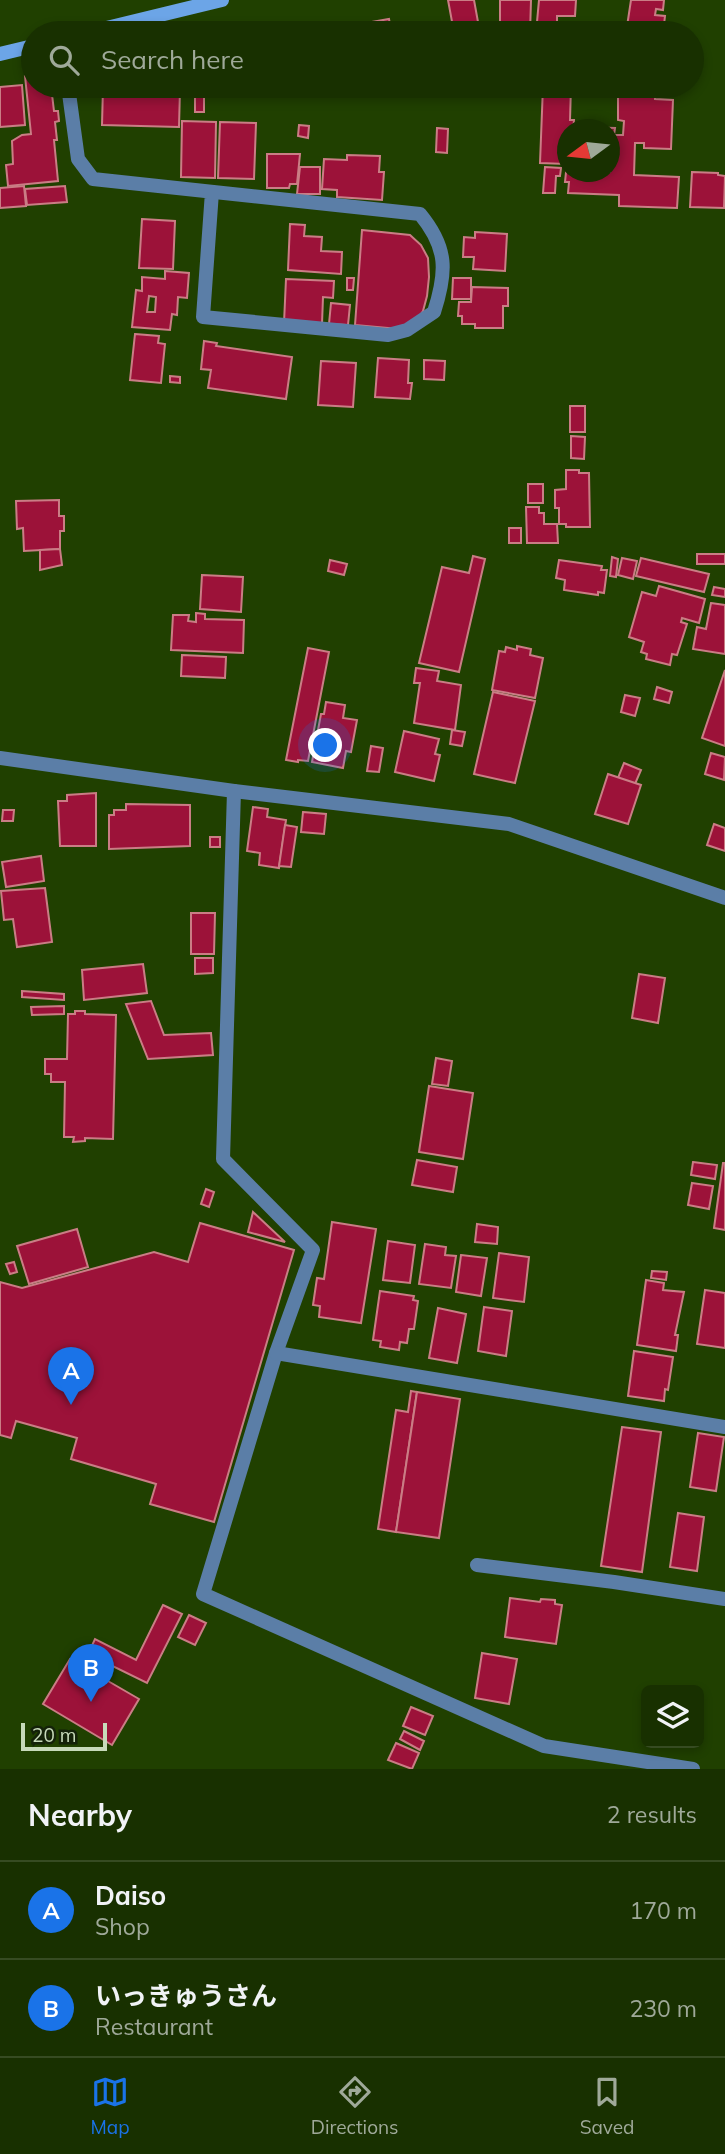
<!DOCTYPE html>
<meta charset="utf-8">
<style>
:root{--surface:#183000;--page:#21380a;--text:#f1f3f6;--muted:#9fa999;--line:#364b22;--accent:#1a73e8}
body{margin:0;font-family:Mulish,"Noto Sans JP",sans-serif;background:var(--page);color:var(--text)}
.controls{position:absolute;right:21px;bottom:21px;display:grid;overflow:hidden;border-radius:10px;box-shadow:0 4px 10px #0003}
.controls button{width:63px;height:63px;display:grid;place-items:center;padding:0;border:0;border-bottom:2px solid var(--line);background:var(--surface);color:var(--text);font:35px sans-serif}
.compass{position:absolute;left:557px;top:119px;width:63px;height:63px;border-radius:50%;background:var(--surface);box-shadow:0 4px 10px #0003;rotate:255deg}
.scale{position:absolute;left:21px;bottom:18px;width:86px;box-sizing:border-box;padding-left:7px;border:4px solid #c7daba;border-top:0;font-size:19px;line-height:24px;white-space:nowrap;color:#c7daba;-webkit-text-stroke:5px #142209;paint-order:stroke}
.you{position:absolute;left:326px;top:746px;width:24px;height:24px;margin:-18px;border:5px solid #fff;border-radius:50%;background:#1a73e8;box-shadow:0 0 0 10px #1a73e833}
.badge{display:grid;place-items:center;width:46px;height:46px;border-radius:50%;background:var(--accent);color:#fff;font-size:23px;font-weight:700}
.pin{position:absolute;translate:-50% -58px;filter:drop-shadow(0 2px 4px #0008)}
.pin::after{content:'';position:absolute;top:37px;width:24px;height:21px;background:inherit;clip-path:polygon(0 0,100% 0,50% 100%)}
.list{margin:0;padding:0;list-style:none}
h2{display:flex;justify-content:space-between;align-items:center;height:91px;margin:0;padding:0 28px;font-size:30px}
h2 small{font-size:23px;font-weight:400;color:var(--muted)}
.list li{display:grid;grid-template-columns:46px 1fr auto;gap:21px;align-items:center;box-sizing:border-box;height:98px;padding:0 28px;border-top:2px solid var(--line)}
.list b{display:block;font-size:26px;white-space:nowrap}
.list p{margin:0;font-size:23px;white-space:nowrap;color:var(--muted)}
.list em{font-size:23px;font-style:normal;color:var(--muted)}
.icon{flex:none;width:38px;height:38px;fill:none;stroke:currentColor;stroke-width:2;stroke-linecap:round;stroke-linejoin:round}
.map{position:relative;flex:none;width:725px;height:1769px;overflow:hidden}
.search{position:absolute;background:var(--surface);box-shadow:0 4px 10px #0003;left:21px;right:21px;top:21px;height:77px;display:flex;align-items:center;gap:18px;box-sizing:border-box;padding:0 24px;border-radius:38px;color:var(--muted);font-size:26px}
.sheet{height:287px;background:var(--surface)}
nav{display:flex;justify-content:space-around;align-items:center;box-sizing:border-box;height:98px;border-top:2px solid var(--line);background:var(--surface);font-size:19px;color:var(--muted)}
nav a{display:grid;justify-items:center;gap:4px}
nav .on{color:var(--accent)}
.map>svg:first-child{display:block}
</style>
<div class="map">
<svg width="725" height="1769" viewBox="0 0 725 1769">
<rect width="100%" height="100%" fill="#204000"/>
<g fill="#9c1239" stroke="#ca7d85" stroke-width="2" fill-rule="evenodd">
<polygon points="448,0 474,0 478,22 453,27"/>
<polygon points="500,0 531,0 530,33 500,33"/>
<polygon points="539,0 576,0 575,16 557,16 557,30 563,30 563,33 536,33"/>
<polygon points="631,0 664,0 663,10 656,9 655,15 665,16 663,33 626,33"/>
<polygon points="389,19 391,30 430,23 431,33 362,33 360,24"/>
<polygon points="33,75 33,86 51,86 54,111 58,111 59,121 55,122 57,140 54,140 58,181 8,186 6,165 13,164 12,141 22,135 31,134 25,76"/>
<polygon points="22,85 25,125 0,127 0,87"/>
<polygon points="543,86 571,86 570,120 574,120 573,130 568,130 566,164 540,163"/>
<polygon points="625,86 655,86 655,99 673,100 671,149 644,148 644,143 635,143 634,175 679,177 677,208 619,206 619,195 568,193 569,182 565,182 568,153 568,172 610,172 610,130 582,130 582,127 615,128 614,135 623,135 624,121 618,120 618,96 625,96"/>
<polygon points="103,87 180,89 179,127 102,125"/>
<rect x="195" y="93" width="9" height="19"/>
<polygon points="182,121 216,122 215,178 181,177"/>
<polygon points="220,122 256,123 254,179 218,178"/>
<polygon points="299,125 309,126 308,138 298,136"/>
<polygon points="437,128 448,129 447,153 436,152"/>
<polygon points="267,154 300,154 297,184 290,184 289,188 267,188"/>
<polygon points="347,155 380,156 379,172 384,172 382,200 337,197 337,190 322,189 324,159 347,160"/>
<polygon points="300,167 320,167 320,194 297,194"/>
<polygon points="545,167 561,168 560,176 556,176 555,193 543,193"/>
<polygon points="692,172 718,173 718,175 725,176 724,208 690,207"/>
<polygon points="24,186 26,206 0,208 0,188"/>
<polygon points="65,186 67,202 27,205 25,189"/>
<polygon points="142,219 175,221 173,269 139,268"/>
<polygon points="290,224 305,225 304,236 322,237 321,251 342,252 341,274 288,270"/>
<polygon points="362,230 410,235 421,245 428,258 429,277 427,296 423,311 415,323 399,329 355,325"/>
<polygon points="475,232 507,234 505,271 473,269 474,257 463,257 464,237 475,238"/>
<path d="M165,271L189,273L187,298L178,297L177,315L172,314L170,330L132,327L136,290L142,291V277L165,279ZM149,296L156,297L155,312H147Z"/>
<polygon points="347,278 354,278 353,290 347,290"/>
<polygon points="453,278 471,278 471,299 452,299"/>
<polygon points="286,279 334,281 333,298 323,297 322,324 284,323"/>
<polygon points="472,287 508,288 508,306 503,306 503,328 475,328 475,324 462,324 462,316 458,316 459,302 471,302"/>
<polygon points="331,303 350,305 348,325 329,324"/>
<polygon points="135,334 159,336 158,343 165,344 161,383 130,380"/>
<polygon points="204,341 217,343 216,346 292,357 286,399 208,388 211,370 201,369"/>
<polygon points="378,358 409,360 408,383 412,383 410,399 375,397"/>
<polygon points="424,360 445,361 444,380 424,379"/>
<polygon points="321,361 356,363 353,407 318,405"/>
<polygon points="170,376 180,377 180,383 170,382"/>
<rect x="570" y="406" width="15" height="26"/>
<polygon points="571,436 585,437 584,459 571,458"/>
<polygon points="566,470 579,470 579,473 589,473 590,527 566,527 566,524 559,524 559,508 555,508 555,490 566,489"/>
<rect x="528" y="484" width="15" height="19"/>
<polygon points="59,500 59,516 64,516 64,531 60,531 60,549 24,551 23,528 17,529 16,501"/>
<polygon points="526,507 539,507 539,513 544,513 544,524 557,524 558,543 527,543"/>
<rect x="509" y="528" width="12" height="15"/>
<polygon points="60,549 62,565 40,570 40,550"/>
<rect x="697" y="554" width="28" height="10"/>
<polygon points="473,556 485,559 459,672 419,663 442,567 469,573"/>
<polygon points="612,557 618,559 616,577 610,576"/>
<polygon points="622,558 637,561 633,579 618,575"/>
<polygon points="641,558 709,574 704,592 636,576"/>
<polygon points="330,560 347,564 344,575 328,571"/>
<polygon points="559,560 602,566 601,570 607,570 604,593 598,592 598,595 564,590 565,580 556,578"/>
<polygon points="202,575 243,577 241,612 200,609"/>
<polygon points="659,586 705,599 699,623 682,618 681,622 687,624 677,655 672,654 670,665 646,659 647,654 641,652 644,642 629,637 642,592 656,596"/>
<polygon points="714,587 725,589 725,597 712,595"/>
<polygon points="711,603 725,605 725,654 693,649 697,627 706,629"/>
<polygon points="196,613 205,614 205,619 244,620 243,653 171,650 173,615 189,615 188,621 196,622"/>
<polygon points="517,646 531,649 530,655 543,658 535,698 492,690 499,651 505,652 506,647 517,650"/>
<polygon points="308,648 329,652 308,761 298,760 298,762 286,760"/>
<polygon points="182,655 226,657 225,678 181,676"/>
<polygon points="416,668 439,671 437,681 461,685 455,730 414,723 420,683 414,683"/>
<polygon points="725,670 725,746 702,738"/>
<polygon points="657,687 672,692 669,703 654,699"/>
<polygon points="493,692 535,701 515,783 474,774"/>
<polygon points="625,695 640,698 635,716 621,712"/>
<polygon points="326,702 345,705 343,718 357,720 351,752 346,751 343,768 312,762 321,714 324,714"/>
<polygon points="452,730 465,732 462,746 450,744"/>
<polygon points="404,731 439,739 435,754 440,755 434,781 395,772"/>
<polygon points="371,746 383,748 379,772 367,771"/>
<polygon points="711,753 725,757 724,780 705,774"/>
<polygon points="624,763 641,770 635,784 618,778"/>
<polygon points="608,774 641,785 628,824 595,814"/>
<polygon points="96,793 96,846 60,846 58,801 67,801 67,795"/>
<polygon points="126,804 190,805 190,846 109,849 109,815 114,815 114,810 126,810"/>
<polygon points="253,807 268,809 267,817 286,820 279,868 259,865 260,853 247,851"/>
<polygon points="3,810 14,810 13,821 2,821"/>
<polygon points="303,812 326,814 324,834 301,832"/>
<polygon points="714,824 725,828 725,851 707,845"/>
<polygon points="285,825 297,827 291,867 279,866"/>
<rect x="210" y="837" width="10" height="10"/>
<polygon points="41,856 44,881 6,887 2,862"/>
<polygon points="45,888 52,942 17,947 13,919 4,920 1,891"/>
<polygon points="191,913 215,913 214,954 191,954"/>
<polygon points="195,958 213,958 213,973 195,974"/>
<polygon points="143,964 147,993 84,1000 82,970"/>
<polygon points="639,974 665,978 658,1023 632,1018"/>
<polygon points="22,991 64,994 64,1000 22,997"/>
<polygon points="151,1001 164,1035 211,1033 213,1055 148,1059 126,1004"/>
<polygon points="64,1006 64,1014 32,1015 31,1007"/>
<polygon points="75,1011 85,1011 85,1014 116,1015 113,1139 85,1138 85,1141 73,1142 74,1137 64,1137 65,1082 51,1082 51,1074 45,1074 45,1059 67,1059 68,1014 75,1014"/>
<polygon points="436,1058 452,1061 448,1086 432,1084"/>
<polygon points="429,1086 473,1093 463,1159 419,1152"/>
<polygon points="417,1160 457,1167 453,1192 412,1185"/>
<polygon points="693,1162 717,1165 715,1179 691,1175"/>
<polygon points="723,1163 725,1163 725,1230 714,1228"/>
<polygon points="692,1183 713,1186 709,1209 688,1205"/>
<polygon points="206,1189 214,1192 209,1207 201,1204"/>
<polygon points="253,1212 285,1242 248,1232"/>
<polygon points="332,1222 376,1229 361,1323 319,1317 320,1306 313,1305 317,1278 324,1279"/>
<polygon points="200,1223 294,1250 214,1522 150,1504 156,1484 71,1459 77,1438 16,1421 11,1438 0,1435 0,1282 22,1288 154,1252 188,1262"/>
<polygon points="477,1224 498,1227 497,1244 475,1242"/>
<polygon points="77,1229 88,1267 29,1284 17,1246"/>
<polygon points="388,1241 415,1245 410,1283 383,1280"/>
<polygon points="425,1244 446,1247 445,1255 456,1256 451,1288 419,1284"/>
<polygon points="499,1253 529,1257 524,1302 493,1298"/>
<polygon points="461,1255 487,1258 481,1296 456,1292"/>
<polygon points="14,1262 17,1272 10,1274 6,1264"/>
<polygon points="652,1271 667,1272 666,1280 651,1278"/>
<polygon points="646,1280 664,1283 663,1290 684,1292 675,1335 678,1335 676,1351 637,1345"/>
<polygon points="705,1290 725,1293 725,1348 697,1344"/>
<polygon points="380,1291 414,1296 413,1300 418,1301 414,1329 409,1329 407,1343 400,1342 399,1350 380,1347 381,1341 373,1340"/>
<polygon points="484,1307 512,1311 506,1356 478,1351"/>
<polygon points="438,1308 466,1314 457,1363 429,1358"/>
<polygon points="634,1351 673,1357 668,1390 665,1389 664,1401 628,1396"/>
<polygon points="411,1391 417,1392 396,1532 378,1529 396,1410 408,1412"/>
<polygon points="417,1392 460,1399 439,1538 396,1532"/>
<polygon points="622,1427 661,1432 642,1572 601,1566"/>
<polygon points="698,1433 724,1437 716,1491 690,1487"/>
<polygon points="678,1513 704,1517 697,1571 670,1567"/>
<polygon points="510,1598 540,1602 541,1599 555,1600 555,1604 562,1605 556,1644 505,1637"/>
<polygon points="163,1605 182,1614 147,1683 88,1654 95,1639 136,1660"/>
<polygon points="189,1615 206,1623 195,1645 178,1637"/>
<polygon points="482,1653 517,1659 509,1704 475,1698"/>
<polygon points="70,1659 139,1699 112,1745 43,1704"/>
<polygon points="411,1707 433,1716 425,1735 403,1726"/>
<polygon points="404,1731 424,1741 420,1750 400,1739"/>
<polygon points="396,1743 419,1753 412,1769 388,1760"/>
</g>
<g fill="none" stroke-linecap="round" stroke-linejoin="round">
<g stroke="#5b7ea7" stroke-width="14">
<path d="M68,86L78,159L93,179L420,214C448,248 447,272 434,312L407,330L388,335L203,317L212,192"/>
<polyline points="0,758 234,791 509,824 725,898"/>
<polyline points="234,791 223,1159 313,1250 276,1353 203,1594 544,1746 693,1769"/>
<polyline points="276,1353 725,1427"/>
<polyline points="477,1565 614,1582 725,1599"/>
</g>
<g stroke="#6ca5e7" stroke-width="14">
<polyline points="86,33 222,0"/>
<polyline points="0,54 33,46"/>
</g>
</g>
</svg>
<div class="controls">
<button><svg class="icon" aria-label="layers" viewBox="0 0 24 24"><path d="M12 4l9 5-9 5-9-5zM3 14l9 5 9-5"/></svg></button>
</div>
<svg class="compass" viewBox="-18 -18 36 36"><path d="M0-13l5 13h-10z" fill="#e53935"/><path d="M0 13l5-13h-10z" fill="#9fa999"/></svg>
<div class="scale">20 m</div>
<div class="you"></div>
<div class="pin badge" style="left:71px;top:1405px">A</div>
<div class="pin badge" style="left:91px;top:1702px">B</div>
<div class="search"><svg class="icon" aria-label="search" viewBox="0 0 24 24"><circle cx="10" cy="10" r="6"/><path d="M15 15l6 6"/></svg>Search here</div>
</div>
<section class="sheet">
<h2>Nearby<small>2 results</small></h2>
<ul class="list">
<li><span class="badge">A</span><div><b>Daiso</b><p>Shop</p></div><em>170 m</em></li>
<li><span class="badge">B</span><div><b>いっきゅうさん</b><p>Restaurant</p></div><em>230 m</em></li>
</ul>
</section>
<nav>
<a class="on"><svg class="icon" aria-label="map" viewBox="0 0 24 24"><path d="M3 6l6-2 6 2 6-2v14l-6 2-6-2-6 2zM9 4v14M15 6v14"/></svg>Map</a>
<a><svg class="icon" aria-label="directions" viewBox="0 0 24 24"><path d="M12 3l9 9-9 9-9-9zM9 14v-3h6M13 9l2 2-2 2"/></svg>Directions</a>
<a><svg class="icon" aria-label="saved" viewBox="0 0 24 24"><path d="M7 4h10v16l-5-4-5 4z"/></svg>Saved</a>
</nav>
